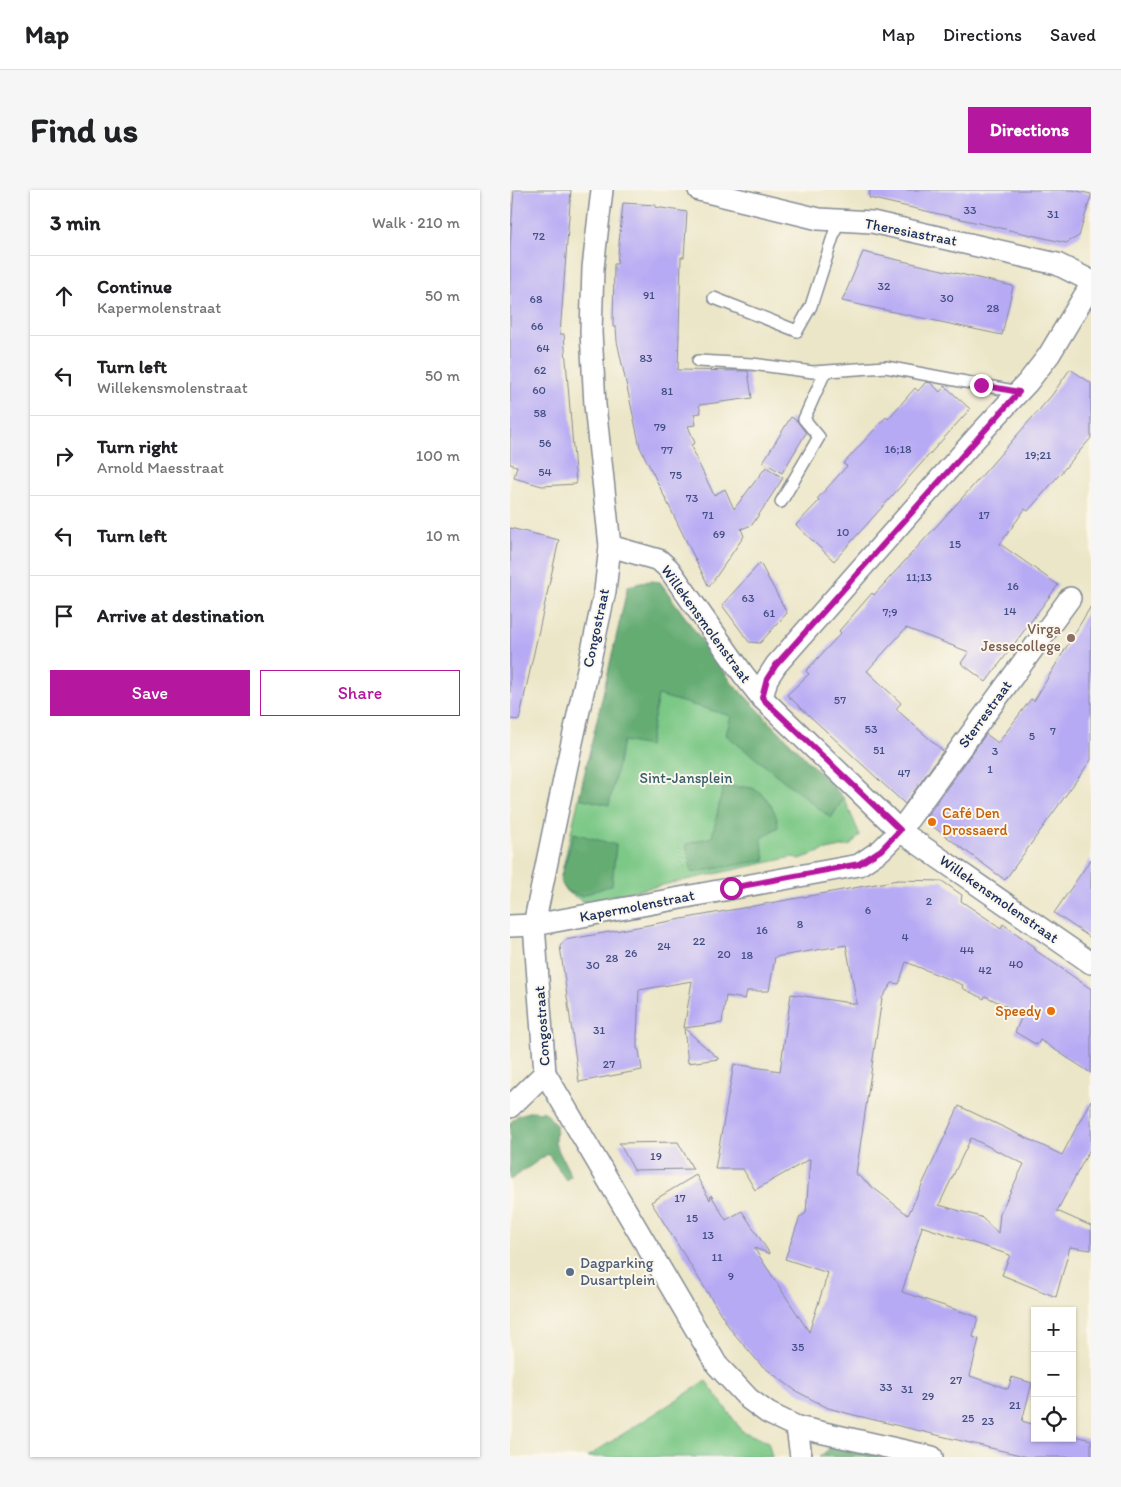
<!DOCTYPE html>
<meta charset="utf-8">
<style>
:root{--surface:#fff;--page:#f6f6f6;--text:#202124;--muted:#757577;--line:#e0e0e0;--accent:#b5179e}
body{margin:0;font-family:Itim,sans-serif;background:var(--page);color:var(--text)}
.controls{position:absolute;right:15px;bottom:15px;display:grid;overflow:hidden;border-radius:0px;box-shadow:0 1px 4px #0004}
.controls button{width:45px;height:45px;display:grid;place-items:center;padding:0;border:0;border-bottom:1px solid var(--line);background:var(--surface);color:var(--text);font:25px sans-serif}
.stop{position:absolute;width:15px;height:15px;margin:-11px;border:4px solid #b5179e;border-radius:50%;background:#fff}
.stop.end{background:#b5179e;border-color:#fff;box-shadow:0 1px 5px #0008}
.list{margin:0;padding:0;list-style:none}
h2{display:flex;justify-content:space-between;align-items:center;height:65px;margin:0;padding:0 20px;font-size:21px}
h2 small{font-size:16px;font-weight:400;color:var(--muted)}
.list li{display:grid;grid-template-columns:32px 1fr auto;gap:15px;align-items:center;box-sizing:border-box;height:80px;padding:0 20px;border-top:1px solid var(--line)}
.list b{display:block;font-size:19px;white-space:nowrap}
.list p{margin:0;font-size:16px;white-space:nowrap;color:var(--muted)}
.list em{font-size:16px;font-style:normal;color:var(--muted)}
.actions{display:flex;gap:10px;padding:15px 20px}
.actions a{flex:1;padding:11px 0;border:1px solid var(--accent);border-radius:0px;text-align:center;font-size:18px;color:var(--accent)}
.actions .main{background:var(--accent);color:#fff}
.icon{flex:none;width:28px;height:28px;fill:none;stroke:currentColor;stroke-width:2;stroke-linecap:round;stroke-linejoin:round}
.map{position:relative;flex:none;width:581px;height:1267px;overflow:hidden;border-radius:0px}
header{display:flex;align-items:center;gap:30px;box-sizing:border-box;height:70px;padding:0 25px;background:var(--surface);border-bottom:1px solid var(--line)}
header strong{font-size:24px}
nav{display:flex;gap:28px;margin-inline-start:auto;font-size:18px}
.intro{display:flex;align-items:center;justify-content:space-between;box-sizing:border-box;height:120px;padding:0 30px}
h1{margin:0;font-size:35px}
.button{padding:12px 22px;border-radius:0px;background:var(--accent);color:#fff;font-size:18px;font-weight:700}
main{display:flex;gap:30px;padding:0 30px}
aside{flex:1;background:var(--surface);border-radius:0px;box-shadow:0 1px 4px #0004}
.map>svg:first-child{display:block}
</style>
<header>
<strong>Map</strong>
<nav><a>Map</a><a>Directions</a><a>Saved</a></nav>
</header>
<div class="intro"><h1>Find us</h1><a class="button">Directions</a></div>
<main>
<aside>
<h2>3 min<small>Walk · 210 m</small></h2>
<ul class="list">
<li><svg class="icon" aria-label="ahead" viewBox="0 0 24 24"><path d="M12 20V5M6 11l6-6 6 6"/></svg><div><b>Continue</b><p>Kapermolenstraat</p></div><em>50 m</em></li>
<li><svg class="icon" aria-label="left" viewBox="0 0 24 24"><path d="M17 20v-9H6M10 6l-5 5 5 5"/></svg><div><b>Turn left</b><p>Willekensmolenstraat</p></div><em>50 m</em></li>
<li><svg class="icon" aria-label="right" viewBox="0 0 24 24"><path d="M7 20v-9h11M14 6l5 5-5 5"/></svg><div><b>Turn right</b><p>Arnold Maesstraat</p></div><em>100 m</em></li>
<li><svg class="icon" aria-label="left" viewBox="0 0 24 24"><path d="M17 20v-9H6M10 6l-5 5 5 5"/></svg><div><b>Turn left</b></div><em>10 m</em></li>
<li><svg class="icon" aria-label="arrive" viewBox="0 0 24 24"><path d="M6 21V4h12l-3 4 3 4H6"/></svg><div><b>Arrive at destination</b></div></li>
</ul>
<div class="actions"><a class="main">Save</a><a>Share</a></div>
</aside>
<div class="map">
<svg width="581" height="1267" viewBox="0 0 581 1267">
<rect width="100%" height="100%" fill="#fbf7ec"/>
<filter id="ink" filterUnits="userSpaceOnUse"><feTurbulence type="fractalNoise" baseFrequency=".02" numOctaves="2"/><feDisplacementMap in="SourceGraphic" scale="10" xChannelSelector="R" yChannelSelector="G"/><feConvolveMatrix kernelMatrix="1 2 1 2 8 2 1 2 1" color-interpolation-filters="sRGB"/></filter>
<filter id="wash" filterUnits="userSpaceOnUse"><feTurbulence type="fractalNoise" baseFrequency=".0096" numOctaves="4" result="noise"/><feDisplacementMap in="SourceGraphic" scale="20" xChannelSelector="R" yChannelSelector="G"/><feGaussianBlur stdDeviation="1.12" result="paint"/><feColorMatrix in="noise" values="0 0 0 0 0 0 0 0 0 0 0 0 0 0 0 0 0 1.4 0 .05"/><feComposite in="paint" operator="in"/></filter>
<g filter="url(#wash)">
<rect width="100%" height="100%" fill="#ece6c8"/>
<g fill="#7cc886" stroke="#4c7c72">
<polygon points="140,391 150,392 222,493 334,608 350,645 341,655 312,661 290,669 283,667 74,712 56,701 50,690 118,396"/>
<polygon points="196,1191 232,1241 258,1252 262,1267 77,1267"/>
</g>
<g fill="#65ac73" stroke="#406e68">
<polygon points="140,391 150,392 222,493 334,608 321,628 216,545 221,526 148,505 139,556 113,551 99,615 69,608 118,396"/>
<path d="M213,597C221,597 234,596 242,598C256,603 268,623 268,637L251,649L255,670L182,683L176,654L202,647Z"/>
<polygon points="64,643 106,655 102,695 71,706 56,701 50,690"/>
<polygon points="21,921 35,922 46,935 45,953 61,986 56,990 38,964 0,990 0,933 7,926"/>
<polygon points="323,1256 377,1267 309,1267"/>
</g>
<g id="blocks">
<g fill="#b7aaf4" fill-rule="evenodd">
<polygon points="4,0 61,0 50,144 54,144 55,158 66,294 32,296 4,288 7,276 0,274 0,55"/>
<polygon points="360,0 563,0 581,4 581,6 569,46 556,53 359,8"/>
<polygon points="113,13 146,15 145,17 177,22 174,67 171,67 168,180 238,181 242,208 189,215 191,223 184,224 186,235 178,236 185,253 181,255 184,261 183,262 204,305 215,299 224,319 256,277 273,288 242,335 231,339 234,346 199,397 130,257 107,151 106,137 103,137 104,74 107,74"/>
<polygon points="353,62 503,96 492,145 332,111"/>
<polygon points="560,179 581,193 581,248 518,321 515,319 490,354 548,395 476,492 451,473 459,462 396,438 357,481 391,513 386,519 433,561 395,614 277,505 299,484 296,481 331,443 329,441 362,403 364,405 461,298 542,205"/>
<polygon points="416,192 421,193 430,202 435,196 460,219 324,371 286,335 309,311 307,309 337,276 333,274 376,227 378,229 405,198 408,201"/>
<polygon points="281,227 287,231 296,243 272,283 253,272"/>
<polygon points="0,338 49,350 9,530 0,529"/>
<polygon points="250,373 277,423 250,453 239,452 212,415"/>
<polygon points="581,416 581,570 495,690 414,630 476,544 488,553 521,509 524,511"/>
<polygon points="581,669 581,748 544,723"/>
<path d="M388,690L432,691L452,705L451,711L491,738L493,734L525,757V760L581,799V883L530,850L527,855L505,842L513,824L475,806L474,809L452,798L453,795L396,772L389,794L382,793L372,808L346,984L398,1025L449,916L552,965L581,910V957L547,1021L581,1036V1060L560,1057L546,1107L492,1085L500,1065L411,1036L412,1037L392,1102L468,1127L463,1147L469,1149L460,1186L498,1199L502,1187L522,1193L512,1231L525,1235V1248H562V1245L581,1250V1267H518L344,1225L318,1218L286,1201L251,1175L221,1140L141,1012L186,985L200,1010L201,1005L216,1030L232,1021L260,1064L244,1058L299,1142L318,1083L275,1069L290,1027L296,1023L300,969L245,1000L233,979H205L224,874L270,881L281,804L347,814L336,755L265,767L259,801H237L235,809L216,806L212,833L174,838L209,869L178,873L174,838L182,791L129,800L127,846V859L129,860L132,880L69,892L50,756L55,750ZM461,948L514,974L490,1023L488,1043L471,1027L429,1015Z"/>
<polygon points="168,952 183,979 124,980 109,953"/>
</g>
</g>
</g>
<g filter="url(#ink)">
<use href="#blocks" fill-opacity="0" stroke="#848a93" stroke-width="1"/>
<g fill="none" stroke-linecap="round" stroke-linejoin="round">
<defs>
<g id="lane">
<polyline points="204,108 287,141 301,116 328,31"/>
<polyline points="188,171 242,174 303,182 376,177 509,202"/>
<polyline points="271,312 309,247 294,229 315,182"/>
</g>
<g id="street">
<polyline points="92,0 83,78 81,142 85,215 100,356 95,401 56,580 24,735 35,883 207,1175 239,1209 258,1223 287,1237 422,1267"/>
<polyline points="189,0 309,29 362,32 547,74 581,91"/>
<polyline points="100,356 149,370 159,379 233,484 252,508 390,641 581,773"/>
<polyline points="252,508 257,489 266,475 466,248 518,192 539,165 581,95"/>
<polyline points="0,736 24,735 349,675 371,660 390,641 560,408"/>
<polyline points="0,917 35,883"/>
<polyline points="287,1237 291,1267"/>
</g>
</defs>
<use href="#lane" stroke="#848a93" stroke-width="14"/>
<use href="#street" stroke="#848a93" stroke-width="24"/>
<use href="#lane" stroke="#fff" stroke-width="11"/>
<use href="#street" stroke="#fff" stroke-width="21"/>
</g>
</g>
<g fill="none" stroke-linecap="round" stroke-linejoin="round" filter="url(#ink)">
<polyline stroke="#b5179e" stroke-width="6" points="221,698 349,674 371,660 390,640 252,508 257,489 266,475 509,202 471,195"/>
</g>
<circle fill="#8d6e63" stroke="#fbf7ec" stroke-width="2" cx="561" cy="448" r="5"/>
<g fill="#e8710a" stroke="#fbf7ec" stroke-width="2">
<circle cx="422" cy="632" r="5"/>
<circle cx="541" cy="821" r="5"/>
</g>
<circle fill="#5c6f8a" stroke="#fbf7ec" stroke-width="2" cx="60" cy="1082" r="5"/>
<g text-anchor="middle" stroke-width="4" stroke-linejoin="round" paint-order="stroke">
<g font-size="12" fill="#424e84">
<text x="460" y="24">33</text>
<text x="543" y="28">31</text>
<text x="29" y="50">72</text>
<text x="374" y="100">32</text>
<text x="139" y="109">91</text>
<text x="437" y="112">30</text>
<text x="26" y="113">68</text>
<text x="483" y="122">28</text>
<text x="27" y="140">66</text>
<text x="33" y="162">64</text>
<text x="136" y="172">83</text>
<text x="30" y="184">62</text>
<text x="29" y="204">60</text>
<text x="157" y="205">81</text>
<text x="30" y="227">58</text>
<text x="150" y="241">79</text>
<text x="35" y="257">56</text>
<text x="388" y="263">16;18</text>
<text x="157" y="264">77</text>
<text x="528" y="269">19;21</text>
<text x="35" y="286">54</text>
<text x="166" y="289">75</text>
<text x="182" y="312">73</text>
<text x="198" y="329">71</text>
<text x="474" y="329">17</text>
<text x="333" y="346">10</text>
<text x="209" y="348">69</text>
<text x="445" y="358">15</text>
<text x="409" y="391">11;13</text>
<text x="503" y="400">16</text>
<text x="238" y="412">63</text>
<text x="500" y="425">14</text>
<text x="380" y="426">7;9</text>
<text x="259" y="427">61</text>
<text x="330" y="514">57</text>
<text x="361" y="543">53</text>
<text x="543" y="545">7</text>
<text x="522" y="550">5</text>
<text x="369" y="564">51</text>
<text x="485" y="565">3</text>
<text x="480" y="583">1</text>
<text x="394" y="587">47</text>
<text x="419" y="715">2</text>
<text x="358" y="724">6</text>
<text x="290" y="738">8</text>
<text x="252" y="744">16</text>
<text x="395" y="751">4</text>
<text x="189" y="755">22</text>
<text x="154" y="760">24</text>
<text x="457" y="764">44</text>
<text x="121" y="767">26</text>
<text x="214" y="768">20</text>
<text x="237" y="769">18</text>
<text x="102" y="772">28</text>
<text x="506" y="778">40</text>
<text x="83" y="779">30</text>
<text x="475" y="784">42</text>
<text x="89" y="844">31</text>
<text x="99" y="878">27</text>
<text x="146" y="970">19</text>
<text x="170" y="1012">17</text>
<text x="182" y="1032">15</text>
<text x="198" y="1049">13</text>
<text x="207" y="1071">11</text>
<text x="221" y="1090">9</text>
<text x="288" y="1161">35</text>
<text x="446" y="1194">27</text>
<text x="376" y="1201">33</text>
<text x="397" y="1203">31</text>
<text x="418" y="1210">29</text>
<text x="505" y="1219">21</text>
<text x="458" y="1232">25</text>
<text x="478" y="1235">23</text>
</g>
<g font-size="15" fill="#1b2f5e" stroke="#fbf7ec">
<text transform="translate(401 42) rotate(11)" y="5">Theresiastraat</text>
<text transform="translate(196 434) rotate(54)" y="5">Willekensmolenstraat</text>
<text transform="translate(86 438) rotate(-78)" y="5">Congostraat</text>
<text transform="translate(475 524) rotate(-54)" y="5">Sterrestraat</text>
<text transform="translate(489 709) rotate(35)" y="5">Willekensmolenstraat</text>
<text transform="translate(127 716) rotate(-11)" y="5">Kapermolenstraat</text>
<text transform="translate(32 836) rotate(-94)" y="5">Congostraat</text>
</g>
<g font-size="15" fill="#785e54" stroke="#fbf7ec" text-anchor="end">
<text x="551" y="444">Virga<tspan x="551" dy="17">Jessecollege</tspan></text>
</g>
<g font-size="15" fill="#385d6a" stroke="#fbf7ec">
<text x="176" y="593">Sint-Jansplein</text>
</g>
<g font-size="15" fill="#c56008" stroke="#fbf7ec" text-anchor="start">
<text x="432" y="628">Café Den<tspan x="432" dy="17">Drossaerd</tspan></text>
<text x="531" y="826" text-anchor="end">Speedy</text>
</g>
<g font-size="15" fill="#4e5e75" stroke="#fbf7ec" text-anchor="start">
<text x="70" y="1078">Dagparking<tspan x="70" dy="17">Dusartplein</tspan></text>
</g>
</g>
</svg>
<div class="controls">
<button>+</button>
<button>−</button>
<button><svg class="icon" aria-label="locate" viewBox="0 0 24 24"><circle cx="12" cy="12" r="6"/><path d="M12 2v4M12 18v4M2 12h4M18 12h4"/></svg></button>
</div>
<div class="stop" style="left:221px;top:698px"></div>
<div class="stop end" style="left:471px;top:195px"></div>
</div>
</main>
